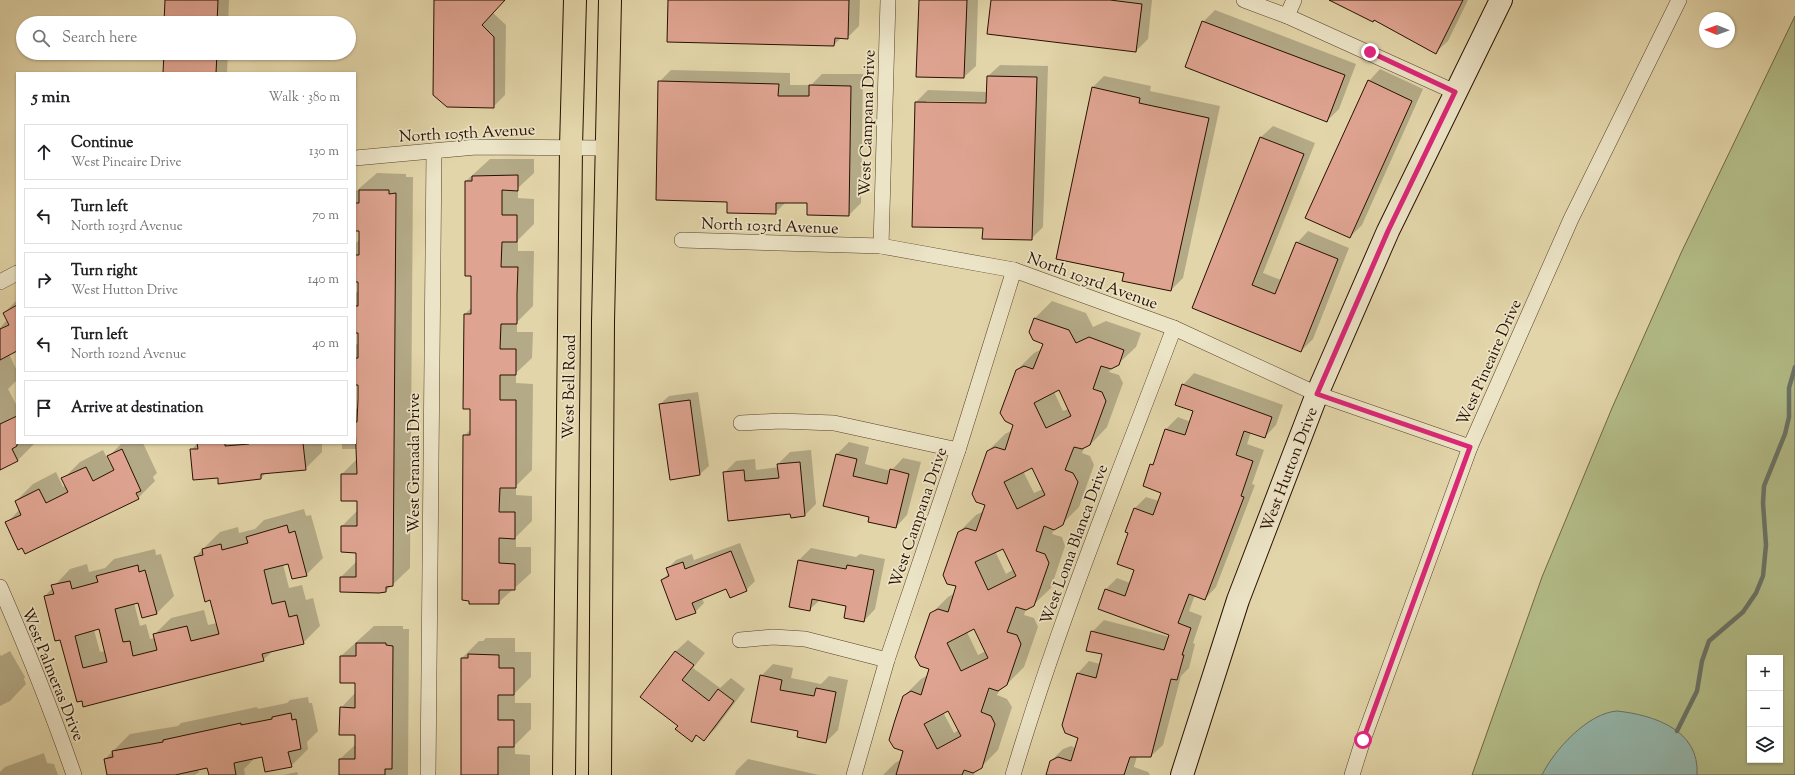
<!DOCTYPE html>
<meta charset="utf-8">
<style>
:root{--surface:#fff;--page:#f6f6f6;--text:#202124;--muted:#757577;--line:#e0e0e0}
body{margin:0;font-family:"Sorts Mill Goudy",serif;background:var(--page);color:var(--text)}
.controls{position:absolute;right:12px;bottom:12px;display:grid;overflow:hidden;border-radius:0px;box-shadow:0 1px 3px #0004}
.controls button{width:36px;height:36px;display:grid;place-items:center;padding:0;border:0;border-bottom:1px solid var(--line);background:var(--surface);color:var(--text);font:20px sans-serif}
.compass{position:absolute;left:1699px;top:12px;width:36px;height:36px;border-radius:50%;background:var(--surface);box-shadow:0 1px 3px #0004;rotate:271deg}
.stop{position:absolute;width:12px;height:12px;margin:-9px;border:3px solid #db2777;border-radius:50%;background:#fff}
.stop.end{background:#db2777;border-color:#fff;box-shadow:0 1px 4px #0008}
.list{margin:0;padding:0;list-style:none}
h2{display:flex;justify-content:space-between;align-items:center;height:52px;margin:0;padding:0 16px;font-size:17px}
h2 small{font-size:13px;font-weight:400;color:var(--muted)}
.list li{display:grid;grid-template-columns:26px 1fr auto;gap:12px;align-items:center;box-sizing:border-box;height:56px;margin:0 8px 8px;padding:0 8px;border:1px solid var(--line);border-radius:0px}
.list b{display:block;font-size:15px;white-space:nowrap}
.list p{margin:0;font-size:13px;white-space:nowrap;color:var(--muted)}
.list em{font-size:13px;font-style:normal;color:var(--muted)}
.icon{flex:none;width:22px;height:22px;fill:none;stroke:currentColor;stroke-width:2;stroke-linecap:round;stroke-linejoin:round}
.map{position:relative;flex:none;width:1795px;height:775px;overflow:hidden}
.search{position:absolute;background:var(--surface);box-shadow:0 1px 3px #0004;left:16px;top:16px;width:340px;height:44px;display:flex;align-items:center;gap:10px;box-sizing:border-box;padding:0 14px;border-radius:22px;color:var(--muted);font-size:15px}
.panel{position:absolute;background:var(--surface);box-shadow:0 1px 3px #0004;left:16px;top:72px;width:340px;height:372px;border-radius:0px}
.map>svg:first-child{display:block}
</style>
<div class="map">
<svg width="1795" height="775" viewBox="0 0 1795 775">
<rect width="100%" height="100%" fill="#e2d5a9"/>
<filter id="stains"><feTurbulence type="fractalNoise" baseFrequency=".005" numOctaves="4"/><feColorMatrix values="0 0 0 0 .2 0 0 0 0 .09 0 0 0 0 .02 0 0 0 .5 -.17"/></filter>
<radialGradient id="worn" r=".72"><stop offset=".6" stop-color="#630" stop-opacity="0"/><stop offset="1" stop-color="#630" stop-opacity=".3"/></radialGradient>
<path fill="#b3bd88" stroke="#6e6644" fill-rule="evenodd" d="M1795,16V775H1472L1542,577L1612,408L1681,253ZM1750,658H1780V760H1750Z"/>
<path fill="#95b8ae" stroke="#697468" d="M1617,711C1654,715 1700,730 1697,775H1542C1554,750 1588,713 1617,711Z"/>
<g fill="#0003" fill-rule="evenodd">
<polygon points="166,0 229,0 228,23 165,23"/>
<polygon points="434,0 505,0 493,13 506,25 505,95 493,107"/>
<polygon points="669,0 860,0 859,26 847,38 841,38 834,45"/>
<polygon points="920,0 978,0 976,66 964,77 917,76"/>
<polygon points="992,0 1152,0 1148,39 1136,51"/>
<polygon points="1331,0 1468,0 1448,41 1436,52 1374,19"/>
<polygon points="1215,10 1356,64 1339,109 1327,121 1203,22"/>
<polygon points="165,53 228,53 227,73 164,73"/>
<path d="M1000,65L1048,66L1043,227L1031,239L984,227L916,102L928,90L987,92L988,76ZM926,101L991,102V104L926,103Z"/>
<polygon points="1380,69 1423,89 1362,225 1350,237 1369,81"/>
<polygon points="671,70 790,73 790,85 811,85 822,74 863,74 861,203 849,215 808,202 786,202 775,213 728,201 659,82"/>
<polygon points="1104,76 1151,86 1150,91 1220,106 1183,278 1171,290 1125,272 1092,88"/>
<polygon points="1273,126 1315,143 1263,273 1281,280 1297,243 1308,231 1349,248 1313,339 1301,351 1193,308 1261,137"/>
<polygon points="490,159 534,159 534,173 518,188 518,198 534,199 534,224 518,240 518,251 534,251 533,306 517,322 517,332 533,332 532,358 516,373 516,383 533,384 532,470 516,486 516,495 532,496 532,521 516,537 516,547 531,547 531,573 498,603 464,436 471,429 471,408 465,314 472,307 472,275 466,181"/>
<polygon points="377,173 406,174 406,177 413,177 410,568 386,591 341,591 341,577 357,561 357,552 342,526 358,510 358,500 342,474 358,458 358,449 342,449 342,443 355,443 355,410 359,407 359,384 355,384 355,346 359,342 359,332 355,332 355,294 359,290 359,281 355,281 355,244 360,239 360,230 355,230 355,192"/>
<polygon points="17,300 17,350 9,354 17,371 17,380 8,389 17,406 17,443 35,443 18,460 0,469 0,328 7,320 4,313"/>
<path d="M1052,301L1086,313L1093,327L1106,321L1141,333L1136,347L1118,364L1111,368L1109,372L1119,375L1123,383L1107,427L1090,445L1084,448L1082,453L1090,456L1094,465L1079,507L1062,524L1054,529L1052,534L1062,537L1065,546L1051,588L1033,605L1026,609L1024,615L1034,618L1038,627L1024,667L1007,684L1000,689L997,695L1007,699L1012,707L998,750L981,767L975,770L974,775H883L895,763L902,759L905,750L904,696L921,679L928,675L931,668V614L948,597L955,593L957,586L959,532L976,515L984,511L986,505L987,452L1005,434L1013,430L1016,371L1034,353L1042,349L1044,343L1030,332L1035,318ZM1060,389L1069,409L1063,411L1054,392ZM1032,466L1043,489L1034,493L1023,471ZM1003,547L1014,569L1006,574L995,551ZM975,627L986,651L978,655L967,632ZM949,709L959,730L954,733L943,712Z"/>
<polygon points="1194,373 1283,405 1276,425 1265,437 1251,432 1247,444 1264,450 1252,484 1255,485 1216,587 1205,599 1195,595 1189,611 1202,616 1193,643 1195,644 1189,668 1181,676 1163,745 1151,756 1137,756 1134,767 1148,772 1150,775 1047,775 1051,761 1063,749 1071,746 1076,748 1080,737 1063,725 1078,673 1089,661 1100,664 1103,654 1092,632 1104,620 1170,637 1170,634 1105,590 1117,578 1130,583 1135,570 1129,532 1134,509 1146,497 1159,501 1162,492 1151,465 1156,460 1166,429 1178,417 1191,422 1194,411 1183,385"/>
<polygon points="698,392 709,466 700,474 660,404 669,396"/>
<polygon points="849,442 869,447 865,464 891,471 903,458 921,462 907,515 896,527 870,516 837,454"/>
<polygon points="122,443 143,443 157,473 153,477 155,481 138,498 7,523 20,509 16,501 33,484 56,472 63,487 66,485 63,479 80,462 103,450 110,464 112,463 109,456"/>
<polygon points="198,443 322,443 322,452 305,469 267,472 261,478 219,477 191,450"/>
<polygon points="811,450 816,504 805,515 791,513 724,473 736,461 755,459 756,470 779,467 778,464 790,452"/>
<path d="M304,509L306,516L311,515L323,558L306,575L289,563L283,564L289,588L302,585L306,600L313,598L320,626L303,643L273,651L263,660L84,706L45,596L70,569L87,564L89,572L105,568L114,559L155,549L156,555L161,554L174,596L157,613L143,617L139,602L134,603L140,626L146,624L150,639L155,638L154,635L171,618L204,610L208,625L217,623L211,599L195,557L220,532L238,527L239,533L255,529L264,520ZM99,628L105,651L100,652L94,630Z"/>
<polygon points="740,543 755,581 746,590 727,588 702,598 704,603 695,612 662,580 669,573 667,569 676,560 692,554 694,560"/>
<polygon points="811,548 856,557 860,554 885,559 875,609 864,621 847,605 820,600 809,610 790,606 799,560"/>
<polygon points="374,626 403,626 403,629 409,629 408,775 340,775 340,759 356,744 356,734 341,708 356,692 356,682 341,656"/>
<polygon points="486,638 515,638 515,652 531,652 531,677 515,693 515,703 531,703 531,729 515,745 515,754 530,755 530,775 462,775 462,658 479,641 483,641"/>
<polygon points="688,640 705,653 693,668 720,688 731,678 745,689 716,728 704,740 697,735 692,740 679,726 641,697 676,651"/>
<polygon points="10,651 25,677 24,679 26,684 10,701 0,706 0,654 1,656"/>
<polygon points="773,664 793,668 791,678 821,684 829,676 848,680 838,730 826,742 799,730 761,676"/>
<polygon points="308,697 309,703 312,703 318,731 307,742 308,749 291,766 263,756 253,758 253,760 244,769 245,775 210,775 208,767 198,769 199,772 195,775 108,775 105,759 130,734 178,726 181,723 257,707 258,709 287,703 290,700"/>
<polygon points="44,753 47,763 54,764 58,775 0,775 0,772 5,767"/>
<polygon points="748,759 819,775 735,775 736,771"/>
<polygon points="297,772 298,775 283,775"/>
</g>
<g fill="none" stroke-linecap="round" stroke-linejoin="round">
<polyline stroke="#697468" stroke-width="4.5" points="1677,731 1697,691 1702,661 1709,641 1743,612 1756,593 1763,576 1766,545 1763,503 1764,486 1785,434 1789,417 1789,388 1795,367"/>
</g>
<g fill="#dfa491" stroke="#280f00" fill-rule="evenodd">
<polygon points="165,0 218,0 217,23 164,23"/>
<polygon points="434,0 505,0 482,25 494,37 494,108 447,107 433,95"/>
<polygon points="668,0 849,0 848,39 835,38 834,46 667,42"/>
<polygon points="919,0 967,0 964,78 916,77"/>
<polygon points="991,0 1110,0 1142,4 1136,52 987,34"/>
<polygon points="1329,0 1463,0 1436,54 1374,20 1373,22"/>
<polygon points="1202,21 1345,75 1327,122 1185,67"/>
<polygon points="164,53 217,53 216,73 163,73"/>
<polygon points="987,76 1037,77 1032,240 982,239 983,228 912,227 915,102 986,103"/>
<polygon points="1368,80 1412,101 1350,238 1305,218"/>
<polygon points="658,81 779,84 778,96 809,96 809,85 851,86 849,216 807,215 807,203 776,203 776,214 727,213 727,202 656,200"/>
<polygon points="1092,87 1140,98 1139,103 1209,118 1171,291 1122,281 1124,273 1056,259"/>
<polygon points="1260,137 1304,154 1252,285 1275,294 1296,242 1338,259 1301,352 1192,308"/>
<polygon points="518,175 518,191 502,190 502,215 517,215 517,242 502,242 501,267 518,267 517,294 517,324 501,324 500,349 516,349 516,375 500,375 500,400 516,400 516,488 500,488 499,512 515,512 515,539 499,538 499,563 515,564 515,590 499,590 499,604 469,604 469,601 462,600 463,435 470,435 470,409 463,409 464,314 471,314 471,276 465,276 465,181 472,181 472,176"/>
<polygon points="359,190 389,190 389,194 396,193 393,586 386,587 386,592 379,593 340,592 340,577 356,577 356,553 341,552 341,526 357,526 357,501 341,501 341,474 357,474 355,422 357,422 358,399 358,385 355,385 355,358 358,358 358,333 355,333 355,306 358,306 358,282 355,282 355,255 359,255 359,231 355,231 355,203 359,203"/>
<polygon points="17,305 17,351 0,360 0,329 9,325 3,313"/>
<path d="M1034,318L1069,330L1076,343L1089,337L1124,350L1119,365L1111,369L1101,366L1093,389L1102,392L1106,401L1090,445L1082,449L1074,447L1065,470L1073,473L1078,482L1063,525L1054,530L1044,526L1036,551L1045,554L1049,563L1034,606L1026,610L1016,607L1007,632L1017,635L1021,644L1007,685L998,691L989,688L981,712L991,716L995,724L982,768L973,773L964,770L962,775H896L903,751L894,748L889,740L895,720L903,696L911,691L921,695L929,669L920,666L915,657L930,613L938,609L948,612L956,586L947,584L943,575L958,532L966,528L976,531L985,505L976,502L972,494L987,451L995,447L1005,450L1013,425L1005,421L1000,413L1016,370L1024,366L1033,369L1043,344L1033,340L1029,332ZM1059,390L1071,416L1046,428L1034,403ZM1032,468L1045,495L1017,509L1004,482ZM1003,549L1016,576L988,590L975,562ZM974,629L988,658L961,671L947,643ZM948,711L961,736L937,749L924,724Z"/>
<polygon points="1182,384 1272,417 1265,438 1244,431 1236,455 1253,461 1241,496 1244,497 1205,600 1189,594 1178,623 1191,628 1182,655 1184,655 1177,680 1171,679 1151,757 1130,757 1124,775 1046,775 1050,761 1058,757 1071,761 1078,738 1065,733 1062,725 1077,673 1096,678 1102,654 1086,651 1091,631 1164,650 1169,635 1098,609 1105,589 1125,596 1134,570 1117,564 1128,533 1125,532 1134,508 1153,515 1161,493 1143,486 1150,464 1153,465 1165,429 1185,435 1193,411 1175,405"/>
<polygon points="690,400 700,475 670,480 659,404"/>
<polygon points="17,416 17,446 12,449 18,461 0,470 0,424"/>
<polygon points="197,443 225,443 225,446 249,444 249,443 303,443 306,470 261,474 261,479 218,484 218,478 193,480 190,449 198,449"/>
<polygon points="122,449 141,491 136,493 139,499 25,554 22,548 18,550 5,522 21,515 15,501 39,489 46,503 68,492 61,478 86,467 93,481 114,470 107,456"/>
<polygon points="836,454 857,459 853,476 887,484 890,469 909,474 896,528 868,522 869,517 823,506"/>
<polygon points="800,462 805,516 791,518 790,514 728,521 723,472 744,470 745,481 779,478 777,464"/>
<path d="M287,525L289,533L295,531L307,576L292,579L288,564L264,570L272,604L285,601L289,617L297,615L304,644L262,654L264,661L102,702L83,707L82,701L77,702L60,640L55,641L44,596L54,594L51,585L70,581L72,589L98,582L96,576L138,565L139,572L145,570L157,614L142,618L138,603L115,609L123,642L130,641L133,656L157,650L153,634L187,626L191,641L219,634L210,600L205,602L194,557L203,555L202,549L221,544L222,550L248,543L246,537ZM99,629L107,662L83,668L75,636Z"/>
<polygon points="731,551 747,591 730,598 726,589 692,603 696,613 676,620 661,580 669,576 666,568 683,562 685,569"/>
<polygon points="798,560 846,569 847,565 874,570 864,622 844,618 846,606 812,599 810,611 789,607"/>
<polygon points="356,643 386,643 386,645 393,646 392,769 385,769 385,775 339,775 339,759 355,759 355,735 339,735 340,707 355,708 355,683 340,683 340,656 356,656"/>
<polygon points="675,651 694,665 682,680 709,701 718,689 734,701 704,741 696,735 692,742 675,729 678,726 640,697"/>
<polygon points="468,654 499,655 499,668 514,668 514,695 498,695 498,720 514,720 514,747 498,747 498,775 461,775 461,658 468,658"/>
<polygon points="760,675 782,680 780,690 814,696 816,688 836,692 826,743 797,737 798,731 751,722"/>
<polygon points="291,713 292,720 296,719 301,749 288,752 292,767 265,772 262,757 234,763 236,775 209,775 207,768 175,775 107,775 104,759 113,757 112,751 163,742 163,740 241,723 241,725 272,719 272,717"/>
</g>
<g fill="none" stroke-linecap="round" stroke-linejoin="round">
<defs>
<g id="street">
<polyline points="1244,0 1287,16 1455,92"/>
<polyline points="1287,16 1294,0"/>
<polyline points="355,158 476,147 605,148"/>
<polyline points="682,240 881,246 1014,270 1174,328 1317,394 1470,447"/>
<polyline points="881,246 888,0"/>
<polyline points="0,282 17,273"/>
<polyline points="741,423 780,421 834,423 958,450"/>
<path d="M0,587C27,649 52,711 74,775"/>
<polyline points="740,640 773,637 805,639 887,660"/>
<polyline points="428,775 434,151"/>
<polyline points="854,775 887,660 958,450 1014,270"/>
<path d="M1013,775C1058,623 1118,476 1174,328"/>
<polyline points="1352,775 1363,740 1470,447 1571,219 1679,0"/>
</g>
<polyline id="secondary" points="1182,775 1238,600 1317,394 1388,231 1501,0"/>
<g id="primary">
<polyline points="564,775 571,147 575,0"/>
<polyline points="600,775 603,322 610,0"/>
</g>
</defs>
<use href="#street" stroke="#56402a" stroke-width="16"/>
<use href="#secondary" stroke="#280f00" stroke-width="24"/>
<use href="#primary" stroke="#280f00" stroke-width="24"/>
<use href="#street" stroke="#ece4c7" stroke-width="15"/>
<use href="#secondary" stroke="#ece4c7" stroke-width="22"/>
<use href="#primary" stroke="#e2d5a9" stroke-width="22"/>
</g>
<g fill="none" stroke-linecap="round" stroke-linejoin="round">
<polyline stroke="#db2777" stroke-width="5" points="1363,740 1470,447 1317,394 1388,231 1455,92 1370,52"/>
</g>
<g text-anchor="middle" stroke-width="3.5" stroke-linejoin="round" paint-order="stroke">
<g font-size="16" fill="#280f00" stroke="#ece4c7">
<text transform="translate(866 123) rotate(-88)" y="6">West Campana Drive</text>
<text transform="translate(467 132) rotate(-3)" y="6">North 105th Avenue</text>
<text transform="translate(770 225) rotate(2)" y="6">North 103rd Avenue</text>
<text transform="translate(1093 280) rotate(20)" y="6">North 103rd Avenue</text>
<text transform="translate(1488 362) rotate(-66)" y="6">West Pineaire Drive</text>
<text transform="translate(568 387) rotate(-89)" y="6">West Bell Road</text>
<text transform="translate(413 463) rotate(-90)" y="6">West Granada Drive</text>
<text transform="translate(1288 469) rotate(-69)" y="6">West Hutton Drive</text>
<text transform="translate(917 517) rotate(-71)" y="6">West Campana Drive</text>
<text transform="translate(1073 544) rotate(-70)" y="6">West Loma Blanca Drive</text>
<text transform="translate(54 674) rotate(68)" y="6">West Palmeras Drive</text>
</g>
</g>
<rect width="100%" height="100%" filter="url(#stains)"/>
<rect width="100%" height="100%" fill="url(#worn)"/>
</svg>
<div class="controls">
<button>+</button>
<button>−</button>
<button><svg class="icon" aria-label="layers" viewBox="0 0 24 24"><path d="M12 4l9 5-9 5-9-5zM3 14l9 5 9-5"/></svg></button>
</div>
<svg class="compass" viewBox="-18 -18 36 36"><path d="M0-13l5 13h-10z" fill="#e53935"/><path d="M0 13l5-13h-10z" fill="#757577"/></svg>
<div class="stop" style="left:1363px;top:740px"></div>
<div class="stop end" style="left:1370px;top:52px"></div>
<div class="search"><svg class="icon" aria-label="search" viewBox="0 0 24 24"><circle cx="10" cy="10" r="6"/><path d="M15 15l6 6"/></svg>Search here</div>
<section class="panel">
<h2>5 min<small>Walk · 380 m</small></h2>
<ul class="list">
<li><svg class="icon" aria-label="ahead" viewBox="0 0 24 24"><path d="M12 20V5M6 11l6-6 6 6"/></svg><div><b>Continue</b><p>West Pineaire Drive</p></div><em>130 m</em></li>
<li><svg class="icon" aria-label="left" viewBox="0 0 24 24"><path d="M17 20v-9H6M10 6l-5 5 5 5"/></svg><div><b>Turn left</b><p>North 103rd Avenue</p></div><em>70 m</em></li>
<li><svg class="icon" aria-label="right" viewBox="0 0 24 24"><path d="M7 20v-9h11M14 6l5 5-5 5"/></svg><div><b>Turn right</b><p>West Hutton Drive</p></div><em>140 m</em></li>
<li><svg class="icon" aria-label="left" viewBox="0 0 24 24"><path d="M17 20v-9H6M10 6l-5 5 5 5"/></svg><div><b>Turn left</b><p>North 102nd Avenue</p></div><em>40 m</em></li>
<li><svg class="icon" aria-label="arrive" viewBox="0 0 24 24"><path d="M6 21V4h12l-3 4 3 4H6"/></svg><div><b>Arrive at destination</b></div></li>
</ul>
</section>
</div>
